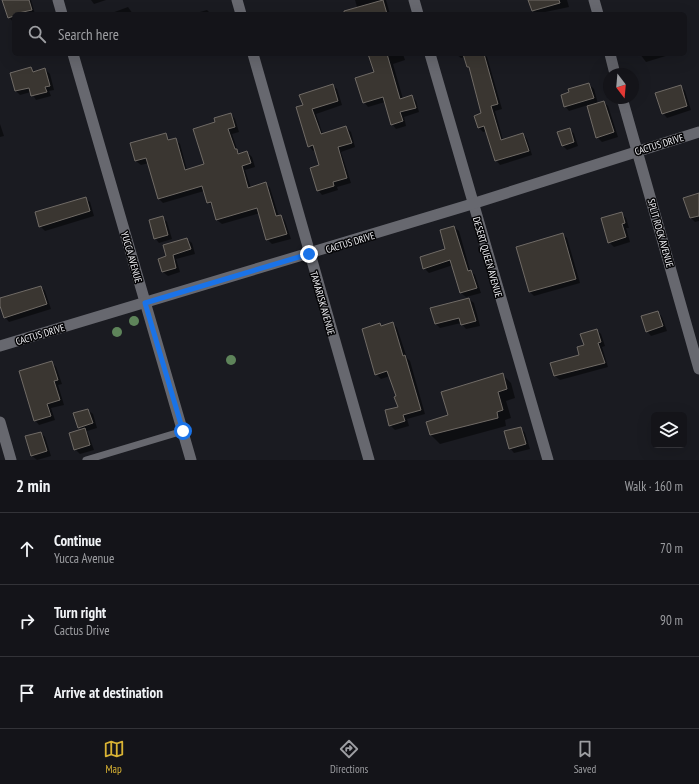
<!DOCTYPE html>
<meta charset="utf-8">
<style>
:root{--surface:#141419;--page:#1d1d22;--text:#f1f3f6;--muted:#9d9ea2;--line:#333338;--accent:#d9b334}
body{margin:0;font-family:"PT Sans Narrow",sans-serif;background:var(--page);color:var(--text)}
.controls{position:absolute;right:12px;bottom:12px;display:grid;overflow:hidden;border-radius:6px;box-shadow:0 4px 16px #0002}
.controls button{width:36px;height:36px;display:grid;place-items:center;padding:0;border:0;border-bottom:1px solid var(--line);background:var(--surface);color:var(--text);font:20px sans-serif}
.compass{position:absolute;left:603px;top:68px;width:36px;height:36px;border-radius:50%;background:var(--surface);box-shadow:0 4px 16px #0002;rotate:164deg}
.stop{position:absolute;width:12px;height:12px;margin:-9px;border:3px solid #1a73e8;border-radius:50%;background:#fff}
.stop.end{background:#1a73e8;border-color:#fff;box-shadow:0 1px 4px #0008}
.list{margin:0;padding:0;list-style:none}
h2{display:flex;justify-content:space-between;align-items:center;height:52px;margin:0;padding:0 16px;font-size:17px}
h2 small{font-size:13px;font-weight:400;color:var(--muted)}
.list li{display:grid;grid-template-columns:26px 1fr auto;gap:12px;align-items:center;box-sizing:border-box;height:72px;padding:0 16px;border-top:1px solid var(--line)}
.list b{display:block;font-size:15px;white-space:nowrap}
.list p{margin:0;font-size:13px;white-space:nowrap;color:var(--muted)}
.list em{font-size:13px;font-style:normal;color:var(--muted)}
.icon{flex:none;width:22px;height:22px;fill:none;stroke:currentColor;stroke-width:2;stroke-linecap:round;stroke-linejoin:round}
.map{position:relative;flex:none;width:699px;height:460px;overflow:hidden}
.search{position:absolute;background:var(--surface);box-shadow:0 4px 16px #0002;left:12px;right:12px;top:12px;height:44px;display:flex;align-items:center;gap:10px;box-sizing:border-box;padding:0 14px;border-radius:6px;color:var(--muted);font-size:15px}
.sheet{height:268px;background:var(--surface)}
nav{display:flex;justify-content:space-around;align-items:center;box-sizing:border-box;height:56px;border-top:1px solid var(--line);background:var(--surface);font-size:11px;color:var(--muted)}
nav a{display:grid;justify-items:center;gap:2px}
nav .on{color:var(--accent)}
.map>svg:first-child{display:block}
</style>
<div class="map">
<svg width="699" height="460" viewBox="0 0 699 460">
<rect width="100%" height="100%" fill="#1a1b21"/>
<g fill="#0007">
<polygon points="10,0 31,0 35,14 14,14 13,22 9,17"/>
<polygon points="91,0 106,0 94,4"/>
<polygon points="355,0 386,0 390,14 356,14 358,10"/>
<polygon points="531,0 567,0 569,7 536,14 533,10"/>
<polygon points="128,7 133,14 109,14"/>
<polygon points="207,10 211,14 193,14"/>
<polygon points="366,54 403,54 405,60 393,64 403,99 412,97 416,101 419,112 404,117 406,126 396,129 392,124 385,102 368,107 364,102 375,73 369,55"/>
<polygon points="456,54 484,54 487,57 502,109 495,111 503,140 523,134 527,139 532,155 500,165 496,160 487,131 483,132 479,128 483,114 471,70 468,67 465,57 461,58"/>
<polygon points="640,54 669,54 669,55 646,62"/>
<polygon points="31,68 35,72 45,69 50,74 54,90 49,91 51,96 36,100 31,92 20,95 16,91 11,73"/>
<polygon points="589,84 594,89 598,104 604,102 608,106 618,137 602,142 597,137 588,105 569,111 565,106"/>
<polygon points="332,85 337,89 342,105 316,114 323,135 346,127 351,132 355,147 341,152 351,183 337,187 338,190 322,195 318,190 320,166 315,150 313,151 309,146 304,105"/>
<polygon points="680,86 685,91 691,110 667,118 663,113"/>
<polygon points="231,114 235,119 239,132 232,134 238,152 241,154 247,152 252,157 255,167 245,170 251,188 266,183 270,188 279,217 281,216 285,221 291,239 272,244 267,239 260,213 222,224 217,220 213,207 208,202 204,191 163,203 159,199 149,163 141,165 136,161 165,134 171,141 175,139 180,144 187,170 205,164 217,122"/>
<polygon points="0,124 4,136 0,137"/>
<polygon points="570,129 574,134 578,146 567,150 562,145"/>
<polygon points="699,194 699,221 695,222 691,218 684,199"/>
<polygon points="85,198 90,202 94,216 45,231 40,226"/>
<polygon points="621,213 626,218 629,228 626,228 630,242 614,247 609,242"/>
<polygon points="163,218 167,222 172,239 159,243 155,238"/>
<polygon points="454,227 459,231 470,270 475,275 481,293 466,297 461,293 453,265 429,273 424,268 447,249"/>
<polygon points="562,234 567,238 580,283 534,296 530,292"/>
<polygon points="187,239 192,243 195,254 176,259 180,272 168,276 163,272 167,257"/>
<polygon points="41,287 45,291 51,309 9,322 5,317 0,299"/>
<polygon points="469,299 474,303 480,326 466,329 461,323 440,328 436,324"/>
<polygon points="658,312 662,317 667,331 651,336 647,331"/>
<polygon points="393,323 397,328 407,358 410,361 425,414 407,419 409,426 395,430 390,425 399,407 397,397 390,376 381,379 376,374 380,324 382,326"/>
<polygon points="597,330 601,334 605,346 602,347 608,367 560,380 555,376 580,355"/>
<polygon points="52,363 56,367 62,384 58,385 64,405 51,408 55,420 39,425 35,420"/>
<polygon points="503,375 511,383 515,398 506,401 511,418 505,420 506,426 440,444 431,435 428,423 450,416"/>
<polygon points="88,410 93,414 97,428 87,431 94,450 80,454 75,449 81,430 75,414"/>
<polygon points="521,428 525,433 530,449 514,453 510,448"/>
<polygon points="41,433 45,437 51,456 37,460 32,456 27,437"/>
</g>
<g fill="#3a3631" stroke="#706b66">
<polygon points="2,0 29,0 32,10 14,14 14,16 8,18"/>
<polygon points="383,0 387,14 344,14 344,11"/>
<polygon points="528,0 559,0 560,3 532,11"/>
<polygon points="368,54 387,54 400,99 412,95 416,108 400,112 403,121 391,125 383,97 363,103 355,78 374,72"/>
<polygon points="463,54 484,54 498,104 491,106 501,140 523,133 529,151 495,161 484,126 478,128 474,116 481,113 469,67 467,67"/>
<polygon points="31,67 33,72 45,68 50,86 45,87 47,92 31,96 29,88 15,91 10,73"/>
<polygon points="589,83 594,98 564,107 561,95 569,92 568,89"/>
<polygon points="333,84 338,101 312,109 321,134 346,126 352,143 338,147 347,178 333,182 334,186 317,191 310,168 319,165 313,145 308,147 296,107 303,105 299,95"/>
<polygon points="681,85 687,106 662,114 655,93"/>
<polygon points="604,101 614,132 596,138 587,106"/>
<polygon points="231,113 235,127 228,129 235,149 237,149 238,154 247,151 251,163 242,166 248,188 266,182 276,216 281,215 287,234 266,240 257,208 216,220 211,202 207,203 202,186 158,199 146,158 135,161 130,143 166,133 168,140 176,138 185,170 204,164 193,129 215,122 214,118"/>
<polygon points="570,128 574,142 562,146 557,132"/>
<polygon points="699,193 699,216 690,218 683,198"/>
<polygon points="86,197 90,211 39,227 35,212"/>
<polygon points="622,212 625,223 622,224 626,237 608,243 601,218"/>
<polygon points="163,216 168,235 154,239 149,220"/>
<polygon points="454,226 468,271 471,270 477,288 460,293 450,260 423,269 420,257 445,249 440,230"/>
<polygon points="563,233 576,279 529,292 516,247"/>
<polygon points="187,238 191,249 173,255 176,268 162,272 158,259 166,256 163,245"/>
<polygon points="41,286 47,304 4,318 0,306 0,298"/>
<polygon points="469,298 476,321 461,325 459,318 435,324 430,308"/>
<polygon points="658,311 663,326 646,332 641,316"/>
<polygon points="393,322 403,356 405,355 421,410 403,415 405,421 389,426 385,410 398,407 394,397 396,396 387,371 375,375 362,329 380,323 381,326"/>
<polygon points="597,329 601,342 598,343 605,363 554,376 550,363 579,355 577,347 584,345 580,334"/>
<polygon points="52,361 58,380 54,381 60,400 47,404 51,416 34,421 19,371"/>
<polygon points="503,373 507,389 498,392 503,410 497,412 498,418 430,435 426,422 448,415 441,392"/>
<polygon points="88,409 93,423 78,428 73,413"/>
<polygon points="521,427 526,444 509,449 504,431"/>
<polygon points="85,428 90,445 74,450 69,433"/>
<polygon points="41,432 47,451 31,456 25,436"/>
</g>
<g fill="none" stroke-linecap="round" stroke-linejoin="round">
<polyline stroke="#67686f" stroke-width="7" points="86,460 183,431"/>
<g stroke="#67686f" stroke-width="11">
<polyline points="58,0 62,14"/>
<polyline points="237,0 241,14"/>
<polyline points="414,0 418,14"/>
<polyline points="594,0 598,14"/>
<polyline points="73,54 191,460"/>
<polyline points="253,54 369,460"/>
<polyline points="430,54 548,460"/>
<polyline points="610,54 615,74"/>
<polyline points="622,98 699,369"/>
<polyline points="0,346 472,204 699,132"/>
<polyline points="0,422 11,460"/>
</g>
</g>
<g fill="#5e845a">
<circle cx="134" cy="321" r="5"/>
<circle cx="117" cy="332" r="5"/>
<circle cx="231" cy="360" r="5"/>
</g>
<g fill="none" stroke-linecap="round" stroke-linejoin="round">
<polyline stroke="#1a73e8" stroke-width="5" points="183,431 145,303 309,254"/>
</g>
<g text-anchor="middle" stroke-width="3" stroke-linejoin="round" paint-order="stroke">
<g font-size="10" fill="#eeeef2" stroke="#060608">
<text transform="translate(659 144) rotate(-17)" y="4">CACTUS DRIVE</text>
<text transform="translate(661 233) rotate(74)" y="4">SPLIT ROCK AVENUE</text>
<text transform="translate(350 242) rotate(-17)" y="4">CACTUS DRIVE</text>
<text transform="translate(132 257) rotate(74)" y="4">YUCCA AVENUE</text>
<text transform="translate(488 257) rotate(74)" y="4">DESERT QUEEN AVENUE</text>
<text transform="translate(323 303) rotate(74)" y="4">TAMARISK AVENUE</text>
<text transform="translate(40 334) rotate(-17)" y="4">CACTUS DRIVE</text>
</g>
</g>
</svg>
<div class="controls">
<button><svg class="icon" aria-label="layers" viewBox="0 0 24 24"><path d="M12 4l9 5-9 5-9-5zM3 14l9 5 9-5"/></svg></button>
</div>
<svg class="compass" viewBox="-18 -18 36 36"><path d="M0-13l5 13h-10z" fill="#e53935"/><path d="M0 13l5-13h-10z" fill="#9d9ea2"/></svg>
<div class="stop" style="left:183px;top:431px"></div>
<div class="stop end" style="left:309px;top:254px"></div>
<div class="search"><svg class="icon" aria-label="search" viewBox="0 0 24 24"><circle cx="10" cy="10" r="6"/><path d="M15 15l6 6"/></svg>Search here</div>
</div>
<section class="sheet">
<h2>2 min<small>Walk · 160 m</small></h2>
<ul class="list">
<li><svg class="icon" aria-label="ahead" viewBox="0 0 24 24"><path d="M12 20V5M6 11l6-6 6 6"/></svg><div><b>Continue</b><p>Yucca Avenue</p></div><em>70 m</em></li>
<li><svg class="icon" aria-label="right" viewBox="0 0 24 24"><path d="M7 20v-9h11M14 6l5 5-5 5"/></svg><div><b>Turn right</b><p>Cactus Drive</p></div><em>90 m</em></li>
<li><svg class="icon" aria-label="arrive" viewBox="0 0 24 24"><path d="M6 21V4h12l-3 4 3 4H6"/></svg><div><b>Arrive at destination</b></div></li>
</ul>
</section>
<nav>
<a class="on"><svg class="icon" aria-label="map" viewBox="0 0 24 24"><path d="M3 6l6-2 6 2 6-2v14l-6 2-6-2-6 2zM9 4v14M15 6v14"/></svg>Map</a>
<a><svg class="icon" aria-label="directions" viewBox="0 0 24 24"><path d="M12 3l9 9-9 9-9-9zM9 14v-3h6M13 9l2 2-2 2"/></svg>Directions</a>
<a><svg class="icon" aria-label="saved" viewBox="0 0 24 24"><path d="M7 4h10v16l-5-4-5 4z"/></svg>Saved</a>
</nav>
